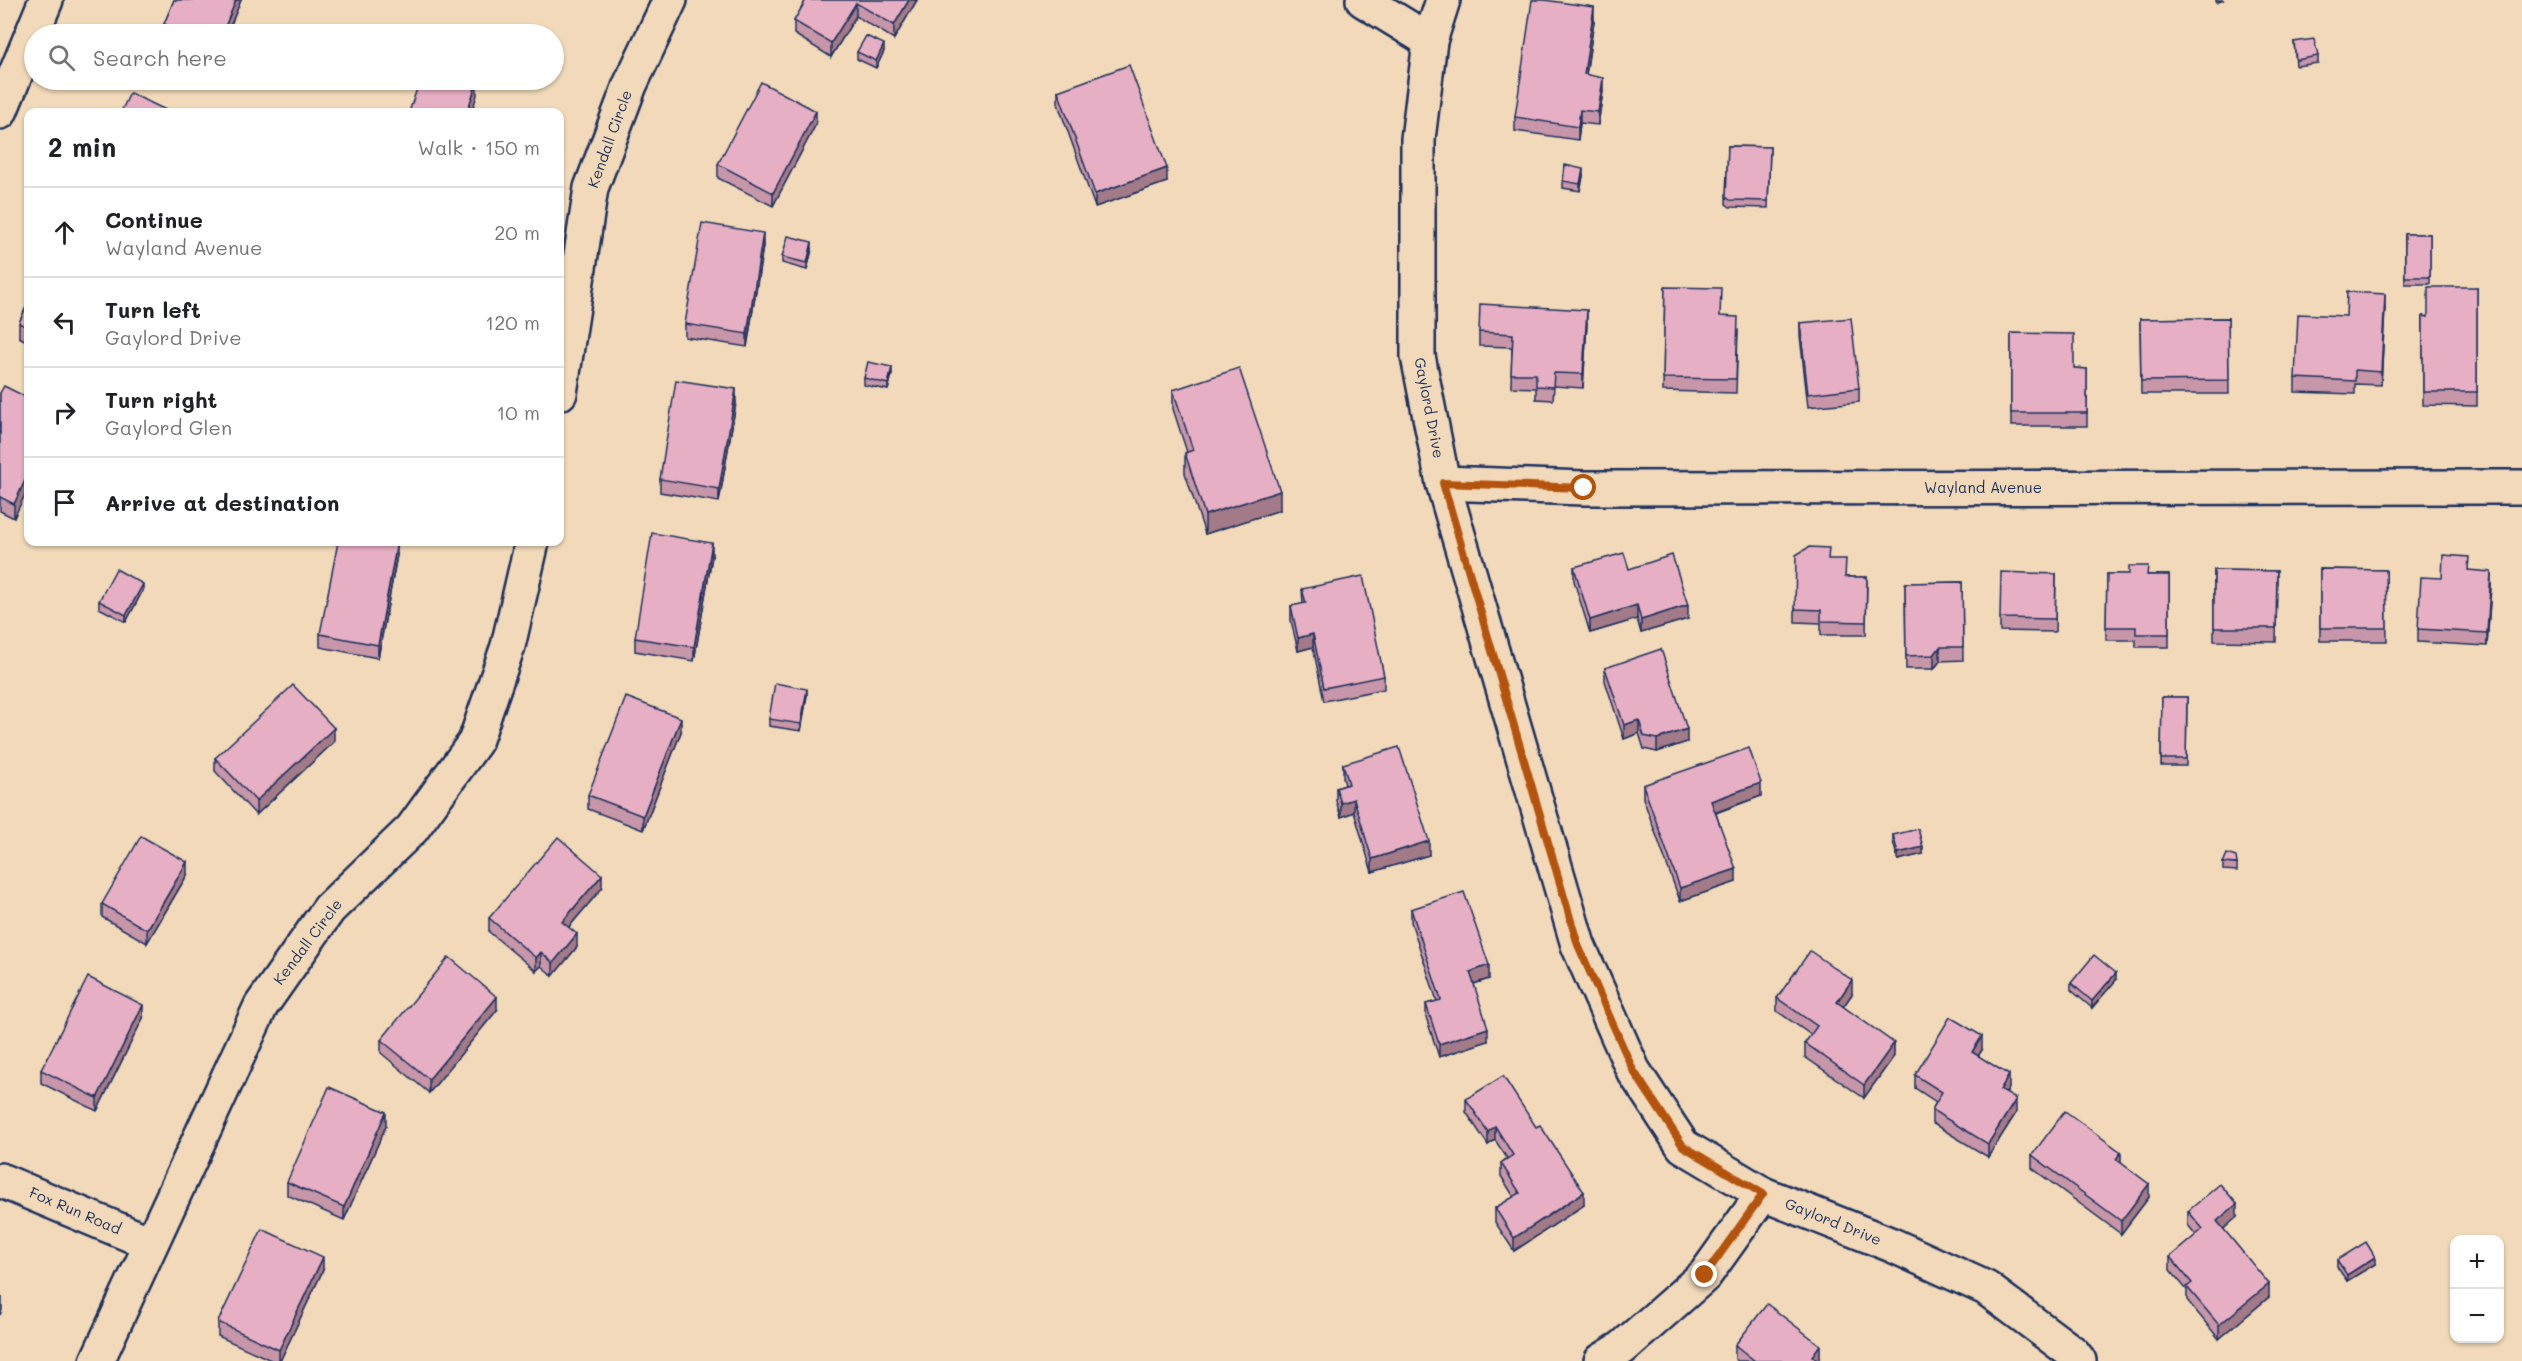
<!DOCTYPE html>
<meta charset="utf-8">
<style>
:root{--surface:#fff;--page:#f6f6f6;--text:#202124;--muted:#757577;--line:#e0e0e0}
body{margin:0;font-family:Mali,sans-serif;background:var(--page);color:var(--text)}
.controls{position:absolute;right:18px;bottom:18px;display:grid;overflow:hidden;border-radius:12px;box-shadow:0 2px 4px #0004}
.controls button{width:54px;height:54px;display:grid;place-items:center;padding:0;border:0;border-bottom:2px solid var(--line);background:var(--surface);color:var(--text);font:30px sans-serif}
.stop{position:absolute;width:18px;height:18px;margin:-14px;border:4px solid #b45309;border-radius:50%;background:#fff}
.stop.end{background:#b45309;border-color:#fff;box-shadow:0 2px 6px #0008}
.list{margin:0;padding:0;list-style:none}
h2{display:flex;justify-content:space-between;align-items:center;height:78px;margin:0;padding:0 24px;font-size:26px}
h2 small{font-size:20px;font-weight:400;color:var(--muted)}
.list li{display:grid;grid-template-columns:39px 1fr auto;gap:18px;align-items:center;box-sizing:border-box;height:90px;padding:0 24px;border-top:2px solid var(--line)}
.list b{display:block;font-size:22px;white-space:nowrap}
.list p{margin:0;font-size:20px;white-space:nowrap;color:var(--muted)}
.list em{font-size:20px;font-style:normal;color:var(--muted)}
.icon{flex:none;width:33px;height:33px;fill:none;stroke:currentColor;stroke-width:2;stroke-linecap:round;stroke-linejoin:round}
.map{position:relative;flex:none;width:2522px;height:1361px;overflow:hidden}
.search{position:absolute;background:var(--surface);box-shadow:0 2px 4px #0004;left:24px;top:24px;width:540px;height:66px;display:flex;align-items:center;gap:15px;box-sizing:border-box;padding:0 21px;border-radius:33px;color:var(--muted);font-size:22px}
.panel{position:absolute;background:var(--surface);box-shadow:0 2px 4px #0004;left:24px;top:108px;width:540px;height:438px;border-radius:12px}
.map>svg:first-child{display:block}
</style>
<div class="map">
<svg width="2522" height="1361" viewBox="0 0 2522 1361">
<rect width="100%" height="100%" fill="#f1d9b9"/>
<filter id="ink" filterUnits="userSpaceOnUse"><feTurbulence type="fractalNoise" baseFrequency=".0167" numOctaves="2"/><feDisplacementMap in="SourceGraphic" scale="12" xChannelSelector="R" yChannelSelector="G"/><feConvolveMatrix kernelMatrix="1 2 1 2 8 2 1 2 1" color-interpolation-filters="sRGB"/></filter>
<g filter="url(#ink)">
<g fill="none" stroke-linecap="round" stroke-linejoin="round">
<defs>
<g id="street">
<polyline points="1363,0 1430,41"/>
<polyline points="1443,0 1430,41 1418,139 1418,356 1443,483 1578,945 1633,1070 1683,1146 1763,1194 1892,1245 1986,1288 2073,1353 2079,1361"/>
<polyline points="0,112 46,0"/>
<polyline points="560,393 591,188 630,85 670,0"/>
<polyline points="1443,483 1584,488 2522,487"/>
<polyline points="0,1180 150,1243"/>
<polyline points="97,1361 261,1006 329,909 412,829 475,742 508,646 532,542"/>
<polyline points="1601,1361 1622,1348 1705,1275 1763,1194"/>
</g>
</defs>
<use href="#street" stroke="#1b2f5e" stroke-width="38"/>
<use href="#street" stroke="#f1d9b9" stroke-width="33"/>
</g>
<g fill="#c796a8" stroke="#1b2f5e" stroke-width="1.5">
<polygon points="174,0 241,0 227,34 164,34 164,24"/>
<polygon points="806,0 917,0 894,39 856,16 831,57 794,34 794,21"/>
<polygon points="1594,21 1586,75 1603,91 1598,125 1580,123 1578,140 1515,131 1515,117"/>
<polygon points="2294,42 2318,56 2318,63 2296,66"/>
<polygon points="884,51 876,68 857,59 857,52"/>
<polygon points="1058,91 1167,182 1095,207 1058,104"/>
<polygon points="816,124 773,206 718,178 718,164"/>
<polygon points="1728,146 1770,147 1768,208 1730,207 1726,204"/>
<polygon points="1583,176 1580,191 1563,188 1563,181"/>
<rect x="2405" y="234" width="25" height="50"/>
<polygon points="763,246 747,347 685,337 685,324"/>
<polygon points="812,249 807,270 782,263 782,257"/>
<polygon points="1665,287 1720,316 1738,330 1736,393 1663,391"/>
<polygon points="2477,287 2477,406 2423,405 2423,316 2428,317"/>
<polygon points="28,303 28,342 19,337 19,323"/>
<polygon points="2385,307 2381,385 2355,384 2355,394 2295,392 2295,378 2346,316"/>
<polygon points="2228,318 2229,394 2141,394 2140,319"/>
<polygon points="1587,323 1583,388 1554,386 1553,400 1536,399 1536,388 1511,387 1512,347 1479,346 1479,332"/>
<polygon points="1800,323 1859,388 1859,402 1808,407 1800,336"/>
<polygon points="2011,333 2074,368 2087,369 2087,426 2011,426"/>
<polygon points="892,374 888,390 864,385 864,378"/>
<polygon points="1173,390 1280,510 1205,534 1185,473 1185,453 1187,452 1173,409"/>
<polygon points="0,393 28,398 14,518 0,511"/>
<polygon points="736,403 719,502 660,492 660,479"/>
<polygon points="397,555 378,658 320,647 320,634"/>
<polygon points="712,556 694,661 635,651 635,638"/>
<polygon points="1828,559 1846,577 1867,577 1866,635 1821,635 1821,623 1795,622 1795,609"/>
<polygon points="1574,567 1629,569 1688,619 1641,633 1637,619 1590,633 1574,581"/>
<polygon points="2320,569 2386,570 2387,641 2320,641"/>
<polygon points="2214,570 2277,571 2276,642 2214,641"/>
<polygon points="2469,570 2491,585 2487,646 2418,642 2418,629 2442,578"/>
<polygon points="2056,574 2055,632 2000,631 2000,618"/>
<polygon points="2107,574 2169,575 2169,647 2136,647 2136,640 2106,640"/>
<polygon points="1962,582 1963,660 1940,661 1934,669 1906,669 1905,583"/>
<polygon points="1302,589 1384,676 1384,689 1324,701 1313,647 1298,651 1291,620 1291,606 1303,604"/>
<polygon points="143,590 126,622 99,608 99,601"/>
<polygon points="1605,668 1687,742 1657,752 1644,749 1639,733 1624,739 1605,681"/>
<polygon points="807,695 801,731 769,726 769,719"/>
<polygon points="2162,697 2187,697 2186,766 2161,766"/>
<polygon points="681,732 643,830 588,809 588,795"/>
<polygon points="334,742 256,815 215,771 215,758"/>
<polygon points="1343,764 1429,855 1372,872 1354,812 1341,817 1336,801 1336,788 1345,785 1343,777"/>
<polygon points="1643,785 1761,796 1716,813 1736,882 1680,901 1643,798"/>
<polygon points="1893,835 1923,854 1898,860 1893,842"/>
<polygon points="2223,863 2237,864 2237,871 2223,870"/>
<polygon points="187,875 147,943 102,917 102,904"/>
<polygon points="602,888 569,927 577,947 553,976 541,966 536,971 489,932 489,918"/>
<polygon points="1411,909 1489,979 1474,984 1488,1041 1439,1057 1426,1017 1426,1004 1437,1001 1411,922"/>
<polygon points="2116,980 2092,1008 2071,990 2071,983"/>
<polygon points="1852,994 1843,1007 1894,1056 1864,1098 1805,1057 1805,1043 1811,1035 1777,1011 1777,998"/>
<polygon points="497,1010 429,1093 381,1053 381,1040"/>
<polygon points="143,1018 97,1111 41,1083 41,1070"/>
<polygon points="1982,1050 1978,1056 2009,1088 2006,1094 2016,1113 1988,1157 1932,1123 1932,1110 1936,1102 1915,1088 1915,1075"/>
<polygon points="1466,1099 1584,1205 1514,1251 1495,1222 1495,1208 1514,1197 1501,1176 1501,1163 1507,1158 1495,1140 1488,1145 1466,1112"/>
<polygon points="386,1126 344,1220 287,1195 287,1182"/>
<polygon points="2032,1155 2149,1197 2121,1234 2032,1168"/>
<polygon points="2188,1211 2237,1217 2223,1229 2269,1297 2219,1339 2187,1300 2187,1290 2170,1270 2170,1257 2196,1235 2188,1225"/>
<polygon points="2337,1260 2375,1264 2347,1281 2337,1267"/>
<polygon points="323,1270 280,1361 273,1361 218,1336 218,1322"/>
<polygon points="1735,1345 1820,1358 1818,1361 1738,1361 1735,1359"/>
</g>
<g fill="#a27a88" stroke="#1b2f5e" stroke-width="1.5">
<polygon points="236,0 241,0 227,34 222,34"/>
<polygon points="909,0 917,0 894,39 894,25"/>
<polygon points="2216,0 2224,0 2216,3"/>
<polygon points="856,3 856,16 831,57 831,43"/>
<polygon points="1594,7 1594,21 1584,88 1584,74"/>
<polygon points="884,44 884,51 876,68 876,61"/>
<polygon points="1603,78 1603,91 1598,125 1598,112"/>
<polygon points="477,82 477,95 472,112 467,112"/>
<polygon points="1580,110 1580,123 1578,140 1578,127"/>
<polygon points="816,111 816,124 773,206 773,193"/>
<polygon points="1167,168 1167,182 1095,207 1095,194"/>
<polygon points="1583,169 1583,176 1580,191 1580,184"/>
<polygon points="763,233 763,246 747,347 747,334"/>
<polygon points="812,242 812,249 807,270 807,263"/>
<polygon points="2385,294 2385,307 2381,385 2381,372"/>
<polygon points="1587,310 1587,323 1583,388 1583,374"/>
<polygon points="892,367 892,374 888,390 888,384"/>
<polygon points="736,389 736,403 719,502 719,489"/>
<polygon points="28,474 28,488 14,518 14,504"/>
<polygon points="1280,491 1280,510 1205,534 1205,515"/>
<polygon points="397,542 397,555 378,658 378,645"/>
<polygon points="712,543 712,556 694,661 694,647"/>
<polygon points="2491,572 2491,585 2487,646 2487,633"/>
<polygon points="143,584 143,590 126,622 126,615"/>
<polygon points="1637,605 1637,619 1590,633 1590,620"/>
<polygon points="1688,605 1688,619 1641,633 1641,620"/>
<polygon points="1313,634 1313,647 1298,651 1298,638"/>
<polygon points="1940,647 1940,661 1934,669 1934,655"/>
<polygon points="807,689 807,695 801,731 801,724"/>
<polygon points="681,718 681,732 643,830 643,816"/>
<polygon points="1639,720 1639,733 1624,739 1624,725"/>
<polygon points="334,728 334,742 256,815 256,801"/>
<polygon points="1687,729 1687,742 1657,752 1657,739"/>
<polygon points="1761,783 1761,796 1711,814 1711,801"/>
<polygon points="1354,799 1354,812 1341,817 1341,803"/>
<polygon points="1429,841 1429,855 1372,872 1372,859"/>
<polygon points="1923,847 1923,854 1898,860 1898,853"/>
<polygon points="187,862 187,875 147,943 147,930"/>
<polygon points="1736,869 1736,882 1680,901 1680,888"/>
<polygon points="602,875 602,888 562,935 562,922"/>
<polygon points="577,934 577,947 553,976 553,963"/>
<polygon points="541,952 541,966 536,971 536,958"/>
<polygon points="1489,965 1489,979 1470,985 1470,972"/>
<polygon points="2116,973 2116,980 2092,1008 2092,1001"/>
<polygon points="1852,980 1852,994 1837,1016 1837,1002"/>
<polygon points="497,997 497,1010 429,1093 429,1079"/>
<polygon points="143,1005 143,1018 97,1111 97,1098"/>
<polygon points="1488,1028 1488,1041 1439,1057 1439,1044"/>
<polygon points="1982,1036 1982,1050 1972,1065 1972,1052"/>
<polygon points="1894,1043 1894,1056 1864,1098 1864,1085"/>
<polygon points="2009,1075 2009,1088 2000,1103 2000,1090"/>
<polygon points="2016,1099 2016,1113 1988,1157 1988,1144"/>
<polygon points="386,1112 386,1126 344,1220 344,1207"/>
<polygon points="1495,1126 1495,1140 1488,1145 1488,1132"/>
<polygon points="2121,1152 2121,1166 2116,1159"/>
<polygon points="2149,1184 2149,1197 2121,1234 2121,1221"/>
<polygon points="1584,1192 1584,1205 1514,1251 1514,1238"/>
<polygon points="2237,1204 2237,1217 2217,1235 2217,1221"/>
<polygon points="323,1257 323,1270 280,1361 279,1361 279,1350"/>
<polygon points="2375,1257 2375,1264 2347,1281 2347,1275"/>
<polygon points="2269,1284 2269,1297 2219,1339 2219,1325"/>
<polygon points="2,1297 2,1310 0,1315 0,1302"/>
<polygon points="1820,1345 1820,1358 1818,1361 1812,1356"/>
</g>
<g fill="#e7afc3" stroke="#1b2f5e" stroke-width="1.5">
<polygon points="174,0 236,0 222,34 189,34 164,24"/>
<polygon points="806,0 909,0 894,25 856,3 831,43 794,21"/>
<polygon points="1532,0 1544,0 1594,7 1584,74 1603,78 1598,112 1580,110 1578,127 1515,117"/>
<polygon points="866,36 884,44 876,61 857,52"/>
<polygon points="2314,39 2318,56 2296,60 2294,42"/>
<polygon points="1129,65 1167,168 1095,194 1058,91"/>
<polygon points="420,80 471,80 477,82 467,112 409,112"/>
<polygon points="761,82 816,111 773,193 718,164"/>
<polygon points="130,93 170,112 121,112"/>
<polygon points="1728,146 1770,147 1768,201 1730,200 1726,197"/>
<polygon points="1565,165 1583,169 1580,184 1563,181"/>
<polygon points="702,223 763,233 747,334 685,324"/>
<rect x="2405" y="234" width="25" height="43"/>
<polygon points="788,236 812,242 807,263 782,257"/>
<polygon points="1665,287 1721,288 1720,316 1738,317 1736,379 1663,378"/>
<polygon points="2428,287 2477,287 2477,392 2423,392 2423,316 2428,317"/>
<polygon points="2347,292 2385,294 2381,372 2355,370 2355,381 2295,378 2298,314 2346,316"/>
<polygon points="28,303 28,328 19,323"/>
<polygon points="1480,304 1587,310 1583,374 1554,373 1553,387 1536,386 1536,374 1511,374 1513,334 1479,332"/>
<polygon points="1851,318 1859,388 1808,394 1800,323"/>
<polygon points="2228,318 2229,380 2141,381 2140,319"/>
<polygon points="2011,333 2074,334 2074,368 2087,369 2087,413 2011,413"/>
<polygon points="868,362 892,367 888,384 864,378"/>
<polygon points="1239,368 1280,491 1205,515 1185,453 1193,450 1173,390"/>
<polygon points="676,380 736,389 719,489 660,479"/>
<polygon points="4,386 28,398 28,474 14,504 0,497 0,393"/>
<polygon points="652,533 712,543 694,647 635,638"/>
<polygon points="338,542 397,542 378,645 320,634"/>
<polygon points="1809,547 1829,548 1828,559 1846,559 1845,577 1867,577 1866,622 1821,621 1821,610 1795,609 1796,555"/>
<polygon points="1624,553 1629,569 1672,555 1688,605 1641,620 1637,605 1590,620 1574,567"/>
<polygon points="2443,555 2469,557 2468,570 2491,572 2487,633 2418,629 2421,577 2442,578"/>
<polygon points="2129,566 2148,566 2147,575 2169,575 2169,634 2136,634 2136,627 2106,627 2107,574 2129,574"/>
<polygon points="116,569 143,584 126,615 99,601"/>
<polygon points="2320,569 2386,570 2387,628 2320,628"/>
<polygon points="2214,570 2277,571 2276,628 2214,628"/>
<polygon points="2001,572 2056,574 2055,619 2000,618"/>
<polygon points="1363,576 1384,676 1324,688 1313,634 1298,638 1291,606 1306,603 1302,589"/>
<polygon points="1962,582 1963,647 1940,647 1934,655 1906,656 1905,583"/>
<polygon points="1661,649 1687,729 1657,739 1644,736 1639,720 1624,725 1605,668"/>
<polygon points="775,683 807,689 801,724 769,719"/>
<polygon points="293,685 334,728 256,801 215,758"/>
<polygon points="626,697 681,718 643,816 588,795"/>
<polygon points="2162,697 2187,697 2186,759 2161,759"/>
<polygon points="1399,747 1429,841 1372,859 1354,799 1341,803 1336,788 1349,784 1343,764"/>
<polygon points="1749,748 1761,783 1711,801 1736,869 1680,888 1643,785"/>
<polygon points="1918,829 1923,847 1898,853 1893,835"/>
<polygon points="141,836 187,862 147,930 102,904"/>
<polygon points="558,837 602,875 562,922 577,934 553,963 541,952 536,958 489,918"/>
<polygon points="2227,854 2236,857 2237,864 2223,863"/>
<polygon points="1464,892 1489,965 1470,972 1488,1028 1439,1044 1426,1004 1441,1000 1411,909"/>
<polygon points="1810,951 1852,980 1837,1002 1894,1043 1864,1085 1805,1043 1817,1026 1777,998"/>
<polygon points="2094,955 2116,973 2092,1001 2071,983"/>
<polygon points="449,957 497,997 429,1079 381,1040"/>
<polygon points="88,977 143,1005 97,1098 41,1070"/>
<polygon points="1950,1017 1982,1036 1972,1052 2009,1075 2000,1090 2016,1099 1988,1144 1932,1110 1942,1092 1915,1075"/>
<polygon points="1503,1076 1536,1127 1540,1125 1584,1192 1514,1238 1495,1208 1520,1193 1501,1163 1513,1155 1495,1126 1488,1132 1466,1099"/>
<polygon points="329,1087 386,1112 344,1207 287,1182"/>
<polygon points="2065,1111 2121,1152 2116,1159 2149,1184 2121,1221 2032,1155"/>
<polygon points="2220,1184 2237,1204 2217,1221 2269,1284 2219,1325 2187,1287 2192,1283 2170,1257 2203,1229 2188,1211"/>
<polygon points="262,1229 323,1257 279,1350 218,1322"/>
<polygon points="2366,1242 2375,1257 2347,1275 2337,1260"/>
<polygon points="1767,1304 1820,1345 1812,1356 1818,1361 1755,1361 1735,1345"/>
</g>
</g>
<g fill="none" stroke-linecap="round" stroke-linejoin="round" filter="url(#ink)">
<polyline stroke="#b45309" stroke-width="8" points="1584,488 1443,483 1578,945 1633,1070 1683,1146 1763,1194 1705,1275"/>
</g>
<g text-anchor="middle" stroke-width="4.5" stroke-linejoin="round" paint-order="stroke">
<g font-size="15" fill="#1b2f5e" stroke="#f1d9b9">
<text transform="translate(610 139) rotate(-70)" y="5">Kendall Circle</text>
<text transform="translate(1429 408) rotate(79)" y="5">Gaylord Drive</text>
<text x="1983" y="493">Wayland Avenue</text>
<text transform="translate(308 942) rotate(-53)" y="5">Kendall Circle</text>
<text transform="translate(75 1211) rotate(23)" y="5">Fox Run Road</text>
<text transform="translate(1833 1222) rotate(22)" y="5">Gaylord Drive</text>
</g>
</g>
</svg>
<div class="controls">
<button>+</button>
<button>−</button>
</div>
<div class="stop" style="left:1584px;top:488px"></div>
<div class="stop end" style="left:1705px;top:1275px"></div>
<div class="search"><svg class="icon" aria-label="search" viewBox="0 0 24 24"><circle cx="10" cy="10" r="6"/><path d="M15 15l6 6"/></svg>Search here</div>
<section class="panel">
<h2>2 min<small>Walk · 150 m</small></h2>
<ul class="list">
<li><svg class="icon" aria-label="ahead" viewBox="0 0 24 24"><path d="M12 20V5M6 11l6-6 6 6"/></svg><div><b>Continue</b><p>Wayland Avenue</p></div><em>20 m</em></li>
<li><svg class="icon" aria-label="left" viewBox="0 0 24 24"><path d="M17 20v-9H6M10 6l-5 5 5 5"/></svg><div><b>Turn left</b><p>Gaylord Drive</p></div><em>120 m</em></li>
<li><svg class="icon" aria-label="right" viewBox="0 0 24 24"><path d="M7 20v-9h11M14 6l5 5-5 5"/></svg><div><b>Turn right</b><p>Gaylord Glen</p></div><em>10 m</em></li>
<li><svg class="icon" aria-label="arrive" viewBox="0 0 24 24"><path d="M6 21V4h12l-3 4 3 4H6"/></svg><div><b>Arrive at destination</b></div></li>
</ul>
</section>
</div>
